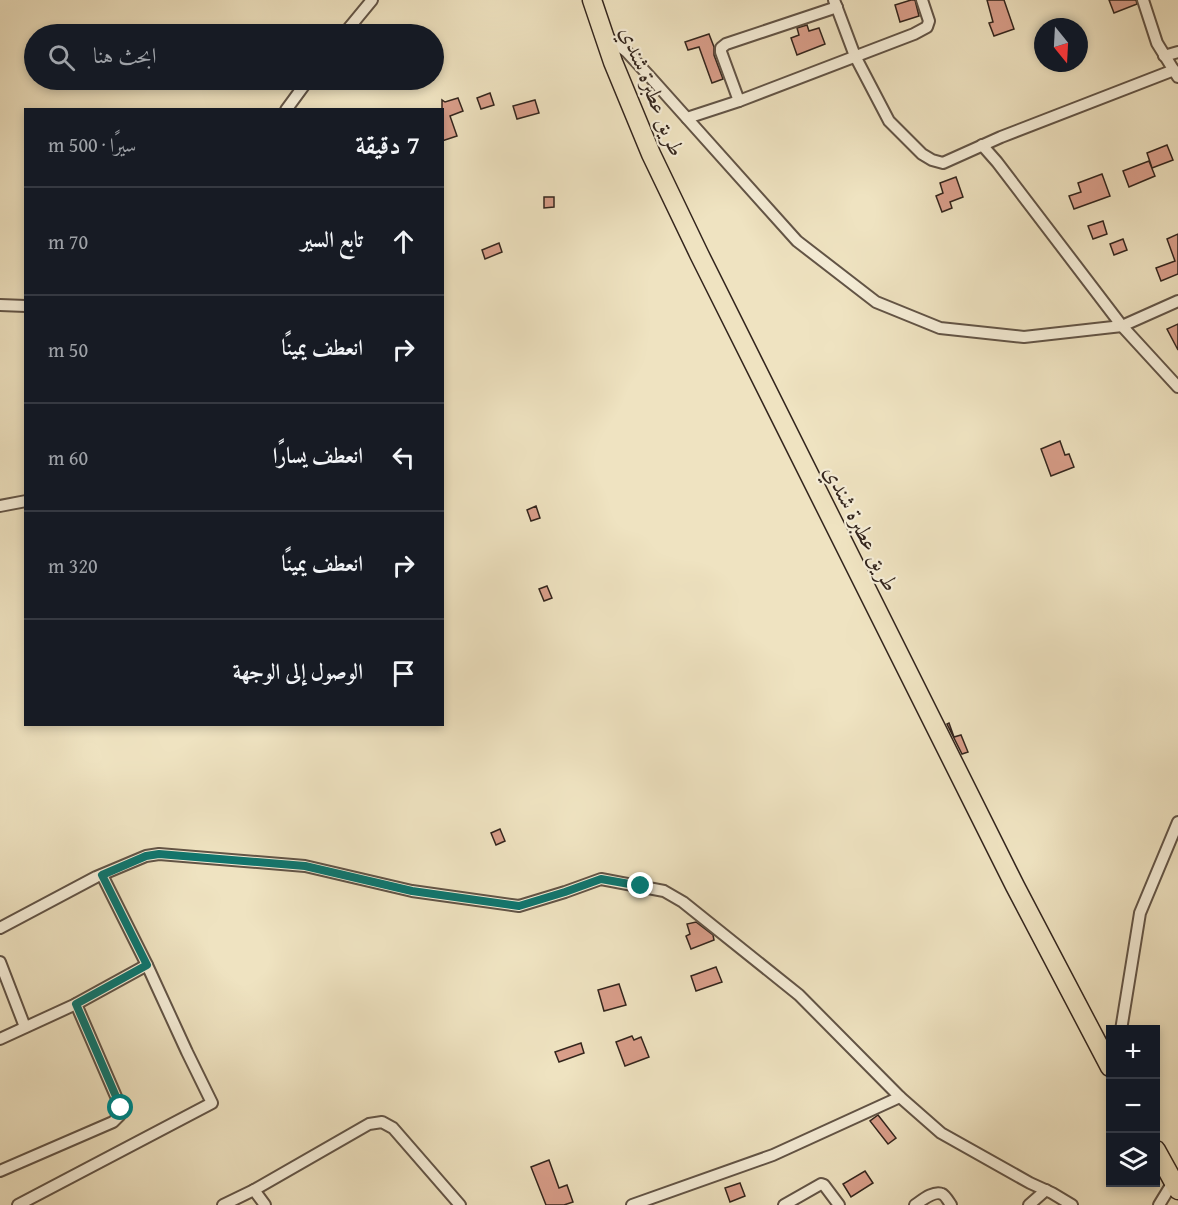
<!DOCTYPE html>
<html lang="ar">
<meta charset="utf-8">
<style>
:root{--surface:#171b24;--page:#242831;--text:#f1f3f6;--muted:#9ea1a6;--line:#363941}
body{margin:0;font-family:"Gentium Book Plus",Amiri,serif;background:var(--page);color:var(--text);direction:rtl}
.controls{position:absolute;right:18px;bottom:18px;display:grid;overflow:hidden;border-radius:0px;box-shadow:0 3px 9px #0003}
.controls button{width:54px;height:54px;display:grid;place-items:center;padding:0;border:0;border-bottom:2px solid var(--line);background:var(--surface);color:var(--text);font:30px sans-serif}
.compass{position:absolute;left:1034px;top:18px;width:54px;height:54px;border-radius:50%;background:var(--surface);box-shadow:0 3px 9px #0003;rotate:162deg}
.stop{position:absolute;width:18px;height:18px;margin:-14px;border:4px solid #0f766e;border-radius:50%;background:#fff}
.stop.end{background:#0f766e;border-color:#fff;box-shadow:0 2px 6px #0008}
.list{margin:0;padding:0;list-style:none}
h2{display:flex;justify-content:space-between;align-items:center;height:78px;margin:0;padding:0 24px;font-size:26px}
h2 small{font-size:20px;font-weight:400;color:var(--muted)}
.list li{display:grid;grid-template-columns:39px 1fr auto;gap:18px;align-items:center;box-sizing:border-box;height:108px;padding:0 24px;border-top:2px solid var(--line)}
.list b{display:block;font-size:22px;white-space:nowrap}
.list em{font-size:20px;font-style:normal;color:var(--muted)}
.icon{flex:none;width:33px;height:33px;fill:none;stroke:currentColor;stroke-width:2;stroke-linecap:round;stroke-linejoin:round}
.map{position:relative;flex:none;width:1178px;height:1205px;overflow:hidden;direction:ltr}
.search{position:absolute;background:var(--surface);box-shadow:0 3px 9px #0003;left:24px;top:24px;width:420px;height:66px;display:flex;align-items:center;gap:15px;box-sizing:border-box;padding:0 21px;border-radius:33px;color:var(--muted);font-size:22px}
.panel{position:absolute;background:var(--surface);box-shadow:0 3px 9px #0003;left:24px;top:108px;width:420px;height:618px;border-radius:0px;direction:rtl}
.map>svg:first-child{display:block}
</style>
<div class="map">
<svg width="1178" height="1205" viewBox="0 0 1178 1205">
<rect width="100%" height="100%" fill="#efe3c1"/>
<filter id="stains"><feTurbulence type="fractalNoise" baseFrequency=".00333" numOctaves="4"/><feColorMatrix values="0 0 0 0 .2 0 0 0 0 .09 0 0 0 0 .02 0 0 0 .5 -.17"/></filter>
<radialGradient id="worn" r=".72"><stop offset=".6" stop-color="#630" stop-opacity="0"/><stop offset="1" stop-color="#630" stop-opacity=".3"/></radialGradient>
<g fill="#d99e8a" stroke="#33251d" stroke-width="1.5">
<polygon points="911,0 915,0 919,16 900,22 895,5"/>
<polygon points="987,0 1004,0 1014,29 994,36 989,23 993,22"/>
<polygon points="1109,0 1136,0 1137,4 1114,13"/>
<polygon points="807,25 809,31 819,28 825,44 797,55 791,38 799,35 797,28"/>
<polygon points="709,34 714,47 714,55 723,79 712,83 699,47 688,50 685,42"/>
<polygon points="490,93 494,105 481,109 477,98"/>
<polygon points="458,98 463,111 450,116 457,136 442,141 442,100 445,102"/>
<polygon points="535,100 539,113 517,119 513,106"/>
<polygon points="1167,145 1173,160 1152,168 1147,153"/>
<polygon points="1149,161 1155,176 1129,187 1123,171"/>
<polygon points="1102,174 1110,196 1074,209 1069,196 1081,192 1078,183"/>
<polygon points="956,177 963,197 950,202 952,208 942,212 936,196 943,193 940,183"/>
<polygon points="544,197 554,197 554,207 544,208"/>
<polygon points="1103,221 1107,234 1093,239 1088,226"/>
<polygon points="1178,234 1178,274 1161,281 1156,268 1175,261 1167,239"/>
<polygon points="1123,239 1127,250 1114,255 1110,244"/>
<polygon points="499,243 502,252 485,259 482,250"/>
<polygon points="1178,324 1178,350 1167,329"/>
<polygon points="1060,441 1065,455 1069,454 1074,467 1051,476 1041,449"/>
<polygon points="536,506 540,518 531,521 527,510"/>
<polygon points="547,586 552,598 544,601 539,589"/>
<polygon points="949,723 954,737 961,735 968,752 962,754 947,724"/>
<polygon points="500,829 505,841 496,845 491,833"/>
<polygon points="696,922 713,935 714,940 691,949 686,936 690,934 687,924"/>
<polygon points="716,967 722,982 696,991 691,976"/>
<polygon points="619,984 626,1005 604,1011 598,990"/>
<polygon points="632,1036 634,1040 641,1037 649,1057 625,1066 616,1042"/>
<polygon points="581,1043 584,1053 559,1062 555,1052"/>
<polygon points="878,1115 896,1138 888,1144 870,1121"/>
<polygon points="549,1160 559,1188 567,1185 573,1202 564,1205 546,1205 531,1167"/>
<polygon points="865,1171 873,1183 851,1197 843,1184"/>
<polygon points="740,1183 745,1196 730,1202 725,1188"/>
</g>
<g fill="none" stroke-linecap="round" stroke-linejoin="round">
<defs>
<g id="minor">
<polyline points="834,0 855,56 889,121 922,154 932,160 943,163 1001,137 1174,70"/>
<polyline points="1143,0 1157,43 1178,77"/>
<polyline points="344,34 372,0"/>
<polyline points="607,37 627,52 651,78 797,241 876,302 940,328 1024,337 1122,326 1178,301"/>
<polyline points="1164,56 1178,52"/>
<polyline points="739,101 721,52 721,48 726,44 837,7"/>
<polyline points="286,110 308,80"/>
<polyline points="687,118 739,101 914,34 927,27 929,21 922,0"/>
<polyline points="982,145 997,162 1122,326 1178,387"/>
<polyline points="0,305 26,306"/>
<polyline points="0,506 26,501"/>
<polyline points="0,928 96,877 146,856 159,854 305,866 412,891 519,906 565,892 601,879 664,891 683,902 799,995 900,1097 941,1133 1030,1183 1052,1193 1072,1205"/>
<polyline points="0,962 25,1027"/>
<polyline points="1121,1030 1140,913 1178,822"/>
<polyline points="0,1039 76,1004 147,965"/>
<polyline points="0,1171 113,1122 120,1115 121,1108 76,1004"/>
<polyline points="254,1190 265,1205"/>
<polyline points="18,1205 212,1103 187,1052 147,965 102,875"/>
<polyline points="223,1205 254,1190 369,1124 382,1122 393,1128 460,1205"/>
<polyline points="632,1205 773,1155 900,1097"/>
<polyline points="784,1205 821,1184 824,1185 839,1205"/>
<path d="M915,1205C921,1201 934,1190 942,1194C945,1195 949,1202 951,1205"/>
<polyline points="1029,1205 1046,1190"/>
<polyline points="1159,1205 1173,1182"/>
</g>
<g id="trunk">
<polyline points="592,0 613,62 651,154 699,254 1015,886 1110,1067"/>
<polyline points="1156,1150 1178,1190"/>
</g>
</defs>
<use href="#minor" stroke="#625446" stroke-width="14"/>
<use href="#trunk" stroke="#33251d" stroke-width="21"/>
<use href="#minor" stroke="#f5edd7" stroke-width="10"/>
<use href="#trunk" stroke="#efe3c1" stroke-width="18"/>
</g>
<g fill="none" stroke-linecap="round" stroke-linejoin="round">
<polyline stroke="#0f766e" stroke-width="8" points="121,1108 76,1004 147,965 102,875 146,856 159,854 305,866 412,891 519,906 565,892 601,879 641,886"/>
</g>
<g text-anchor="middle" stroke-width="4.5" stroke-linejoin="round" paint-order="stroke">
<g font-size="22" fill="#33251d" stroke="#f5edd7">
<text transform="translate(653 91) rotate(68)" y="8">طريق عطبرة شندي</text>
<text transform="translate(862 528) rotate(63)" y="8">طريق عطبرة شندي</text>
</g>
</g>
<rect width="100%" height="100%" filter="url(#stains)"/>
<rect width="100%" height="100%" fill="url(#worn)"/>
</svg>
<div class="controls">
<button>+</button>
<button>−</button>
<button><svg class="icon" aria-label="layers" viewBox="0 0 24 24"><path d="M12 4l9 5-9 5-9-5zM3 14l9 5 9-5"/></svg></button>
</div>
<svg class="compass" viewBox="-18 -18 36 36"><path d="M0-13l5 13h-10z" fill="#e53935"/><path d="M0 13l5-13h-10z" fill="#9ea1a6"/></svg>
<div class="stop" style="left:121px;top:1108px"></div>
<div class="stop end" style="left:641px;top:886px"></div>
<div class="search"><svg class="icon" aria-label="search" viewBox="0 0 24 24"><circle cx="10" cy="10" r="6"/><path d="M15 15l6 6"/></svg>ابحث هنا</div>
<section class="panel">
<h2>7 دقيقة<small>سيرًا · 500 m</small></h2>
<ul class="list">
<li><svg class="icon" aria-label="ahead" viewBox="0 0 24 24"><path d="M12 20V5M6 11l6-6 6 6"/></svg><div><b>تابع السير</b></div><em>70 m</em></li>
<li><svg class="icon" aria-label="right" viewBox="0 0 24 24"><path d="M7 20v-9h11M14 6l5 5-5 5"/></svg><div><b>انعطف يمينًا</b></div><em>50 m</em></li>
<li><svg class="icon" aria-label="left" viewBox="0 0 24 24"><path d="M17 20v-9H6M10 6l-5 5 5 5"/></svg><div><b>انعطف يسارًا</b></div><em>60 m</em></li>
<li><svg class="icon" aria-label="right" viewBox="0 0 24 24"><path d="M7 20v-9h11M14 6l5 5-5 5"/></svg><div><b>انعطف يمينًا</b></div><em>320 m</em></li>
<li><svg class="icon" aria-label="arrive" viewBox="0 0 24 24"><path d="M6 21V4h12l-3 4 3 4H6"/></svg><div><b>الوصول إلى الوجهة</b></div></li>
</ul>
</section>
</div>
